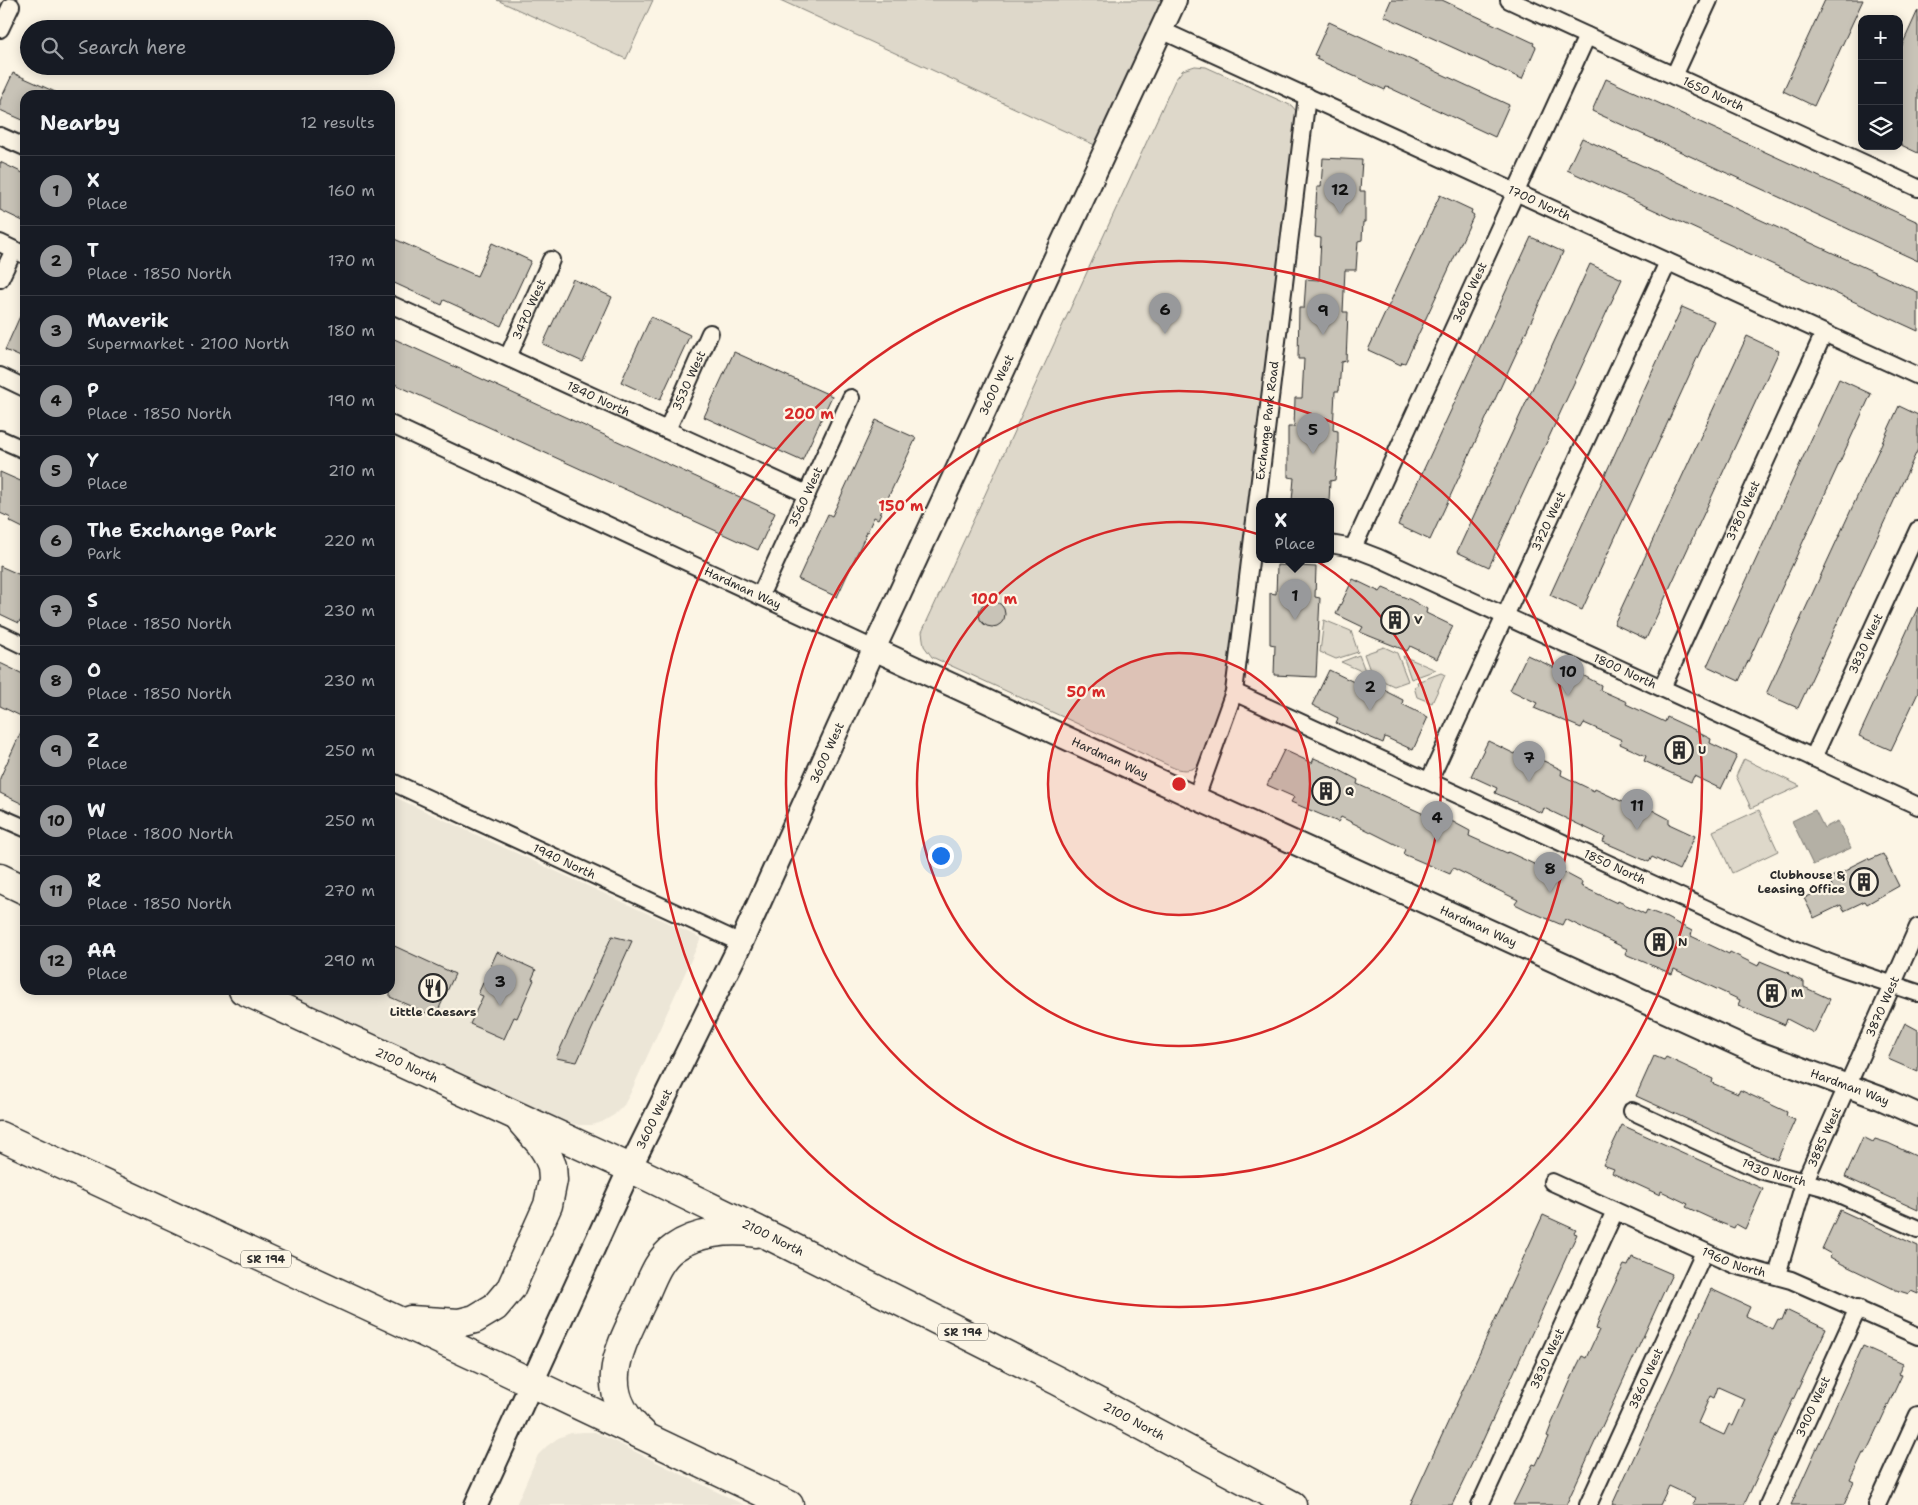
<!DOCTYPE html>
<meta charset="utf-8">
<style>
:root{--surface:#171b24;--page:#242831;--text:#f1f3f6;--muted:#9ea1a6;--line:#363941;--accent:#98999b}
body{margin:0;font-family:"Shantell Sans",sans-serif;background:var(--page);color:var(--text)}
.controls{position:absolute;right:15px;top:15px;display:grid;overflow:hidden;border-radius:10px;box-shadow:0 2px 12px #0003}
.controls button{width:45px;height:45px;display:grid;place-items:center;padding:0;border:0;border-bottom:1px solid var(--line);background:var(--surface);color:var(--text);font:25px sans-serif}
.you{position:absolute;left:940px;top:855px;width:18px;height:18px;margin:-12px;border:4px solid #fff;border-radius:50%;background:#1a73e8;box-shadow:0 0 0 8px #1a73e833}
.badge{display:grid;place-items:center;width:32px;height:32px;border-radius:50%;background:var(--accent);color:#111;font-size:16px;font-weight:700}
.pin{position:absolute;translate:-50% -41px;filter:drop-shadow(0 1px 2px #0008)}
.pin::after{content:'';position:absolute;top:26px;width:18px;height:15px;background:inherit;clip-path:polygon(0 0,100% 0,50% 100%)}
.popup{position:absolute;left:1256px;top:498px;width:78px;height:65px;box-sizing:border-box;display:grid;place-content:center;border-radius:10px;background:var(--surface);filter:drop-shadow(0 1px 4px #0005);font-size:16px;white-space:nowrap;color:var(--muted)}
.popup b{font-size:19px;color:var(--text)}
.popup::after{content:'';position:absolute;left:50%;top:100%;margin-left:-10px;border:10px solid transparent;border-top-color:var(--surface)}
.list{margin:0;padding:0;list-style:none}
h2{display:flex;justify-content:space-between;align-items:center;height:65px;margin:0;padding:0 20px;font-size:21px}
h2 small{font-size:16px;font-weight:400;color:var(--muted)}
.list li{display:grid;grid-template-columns:32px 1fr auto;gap:15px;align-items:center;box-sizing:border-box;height:70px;padding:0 20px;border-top:1px solid var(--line)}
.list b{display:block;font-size:19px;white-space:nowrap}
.list p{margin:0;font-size:16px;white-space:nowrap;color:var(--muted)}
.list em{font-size:16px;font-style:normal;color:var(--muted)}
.icon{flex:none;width:28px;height:28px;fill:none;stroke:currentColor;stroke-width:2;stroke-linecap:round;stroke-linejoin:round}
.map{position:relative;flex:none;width:1918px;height:1505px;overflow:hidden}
.search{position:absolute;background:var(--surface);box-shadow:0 2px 12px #0003;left:20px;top:20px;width:375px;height:55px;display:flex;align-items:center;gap:12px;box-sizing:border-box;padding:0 18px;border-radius:28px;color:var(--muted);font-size:19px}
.panel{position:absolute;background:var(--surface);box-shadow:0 2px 12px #0003;left:20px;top:90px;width:375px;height:905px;border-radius:15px}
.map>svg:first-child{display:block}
</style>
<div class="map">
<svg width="1918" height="1505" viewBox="0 0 1918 1505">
<rect width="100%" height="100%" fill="#fcf5e5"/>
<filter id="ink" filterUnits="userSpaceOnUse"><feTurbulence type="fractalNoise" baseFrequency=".02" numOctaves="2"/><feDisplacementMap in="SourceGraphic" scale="10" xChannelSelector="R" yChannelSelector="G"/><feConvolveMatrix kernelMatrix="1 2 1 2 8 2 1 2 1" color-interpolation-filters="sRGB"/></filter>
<g filter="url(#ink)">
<g fill="#ece6d7">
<polygon points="390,795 701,938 630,1094 624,1105 614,1115 602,1122 592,1125 579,1125 566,1122 279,990 390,990"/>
<polygon points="584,1432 595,1432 744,1505 516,1505 538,1455 547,1446 558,1438 571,1433"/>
</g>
<g fill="#ded8ca" stroke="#84827a">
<polygon points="497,0 653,0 626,59"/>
<polygon points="780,0 1164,0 1097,146"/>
<path d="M1195,66L1206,67L1292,106L1299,115L1227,689C1222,706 1207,760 1194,768C1188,771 1180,770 1174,768L932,657L924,646L922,632L1175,80L1183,70Z"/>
<polygon points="1324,620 1351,631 1358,652 1336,659 1320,652"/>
<polygon points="1384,647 1397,653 1408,681 1394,686 1372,676 1364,654"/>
<polygon points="1359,655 1366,673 1341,662"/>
<polygon points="1403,656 1436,670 1411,679"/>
<polygon points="1441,673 1445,675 1432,703 1417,697 1414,687 1418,685 1417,682"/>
<polygon points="1744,759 1800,786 1751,808 1736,776"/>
<polygon points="1759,810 1778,851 1732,873 1713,831"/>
</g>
<polygon fill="#b4b0a5" stroke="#7d7b74" points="1815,810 1824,828 1838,821 1851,848 1813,865 1792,821"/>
<g fill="#c8c3b7" stroke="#2b2b2b" fill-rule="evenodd">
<polygon points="1391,0 1442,0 1534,43 1533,45 1536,47 1522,79 1384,16"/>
<polygon points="1825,0 1863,0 1814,106 1783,91"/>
<polygon points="1918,10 1918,153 1899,144 1899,52"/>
<polygon points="1329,22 1509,105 1495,137 1390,88 1386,87 1385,90 1316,59 1318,56 1314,55"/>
<polygon points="13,73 62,95 25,95 25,121 0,110 0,101"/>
<polygon points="1606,79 1918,222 1918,261 1592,111"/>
<polygon points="1582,138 1918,292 1918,331 1567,170"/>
<polygon points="1323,158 1362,160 1360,191 1365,191 1365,222 1363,222 1362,240 1358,241 1356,270 1345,270 1343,312 1348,312 1346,361 1341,362 1339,391 1335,391 1333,430 1338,431 1338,448 1335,480 1330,481 1329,501 1292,501 1294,478 1288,477 1288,427 1294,427 1295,398 1302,398 1304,359 1298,359 1299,308 1304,308 1306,279 1319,280 1321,238 1315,237 1316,219 1315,219 1317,187 1321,187"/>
<polygon points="0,162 25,174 25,222 0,210"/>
<polygon points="1440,195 1472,210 1471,213 1474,215 1405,363 1402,362 1401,365 1368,350"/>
<polygon points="390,237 477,276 492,243 531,261 501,326 444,300 442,305 390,281"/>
<polygon points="1531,237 1563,252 1430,540 1398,525"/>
<polygon points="1590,264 1622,279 1489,567 1457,552"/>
<polygon points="573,279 612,297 583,362 543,344"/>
<polygon points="25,305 25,359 5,350"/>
<polygon points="1682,307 1714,321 1582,610 1550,595"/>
<polygon points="651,317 690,335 660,400 621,382"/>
<polygon points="1747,336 1779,351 1646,639 1614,624"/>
<polygon points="390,337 775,513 758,550 390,382"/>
<polygon points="734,352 832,396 802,461 704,417"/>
<polygon points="1839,379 1871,394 1739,681 1707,666"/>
<polygon points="1899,406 1918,415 1918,449 1798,708 1766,694"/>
<polygon points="876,420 916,438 878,519 874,517 837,597 798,579 828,514 832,516"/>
<polygon points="0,472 25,483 25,529 9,521 11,518 0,513"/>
<polygon points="1277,565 1316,567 1315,597 1320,598 1316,677 1274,675 1275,645 1270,644 1270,593 1276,594"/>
<polygon points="0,566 25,577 25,622 20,620 19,623 0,614"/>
<polygon points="1353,579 1380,592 1383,588 1411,600 1427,609 1426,613 1453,626 1437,659 1410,646 1407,651 1372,637 1360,632 1363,627 1336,614"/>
<circle cx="992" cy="614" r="13"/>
<polygon points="1918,607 1918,693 1891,750 1859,736"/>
<polygon points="1527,655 1555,668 1557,664 1573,670 1601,685 1600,690 1627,702 1626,704 1665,722 1667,717 1695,730 1695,731 1711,739 1710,743 1737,756 1721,789 1694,776 1691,782 1644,761 1646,756 1620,744 1622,740 1584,723 1581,728 1534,708 1537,703 1510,690"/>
<polygon points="0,663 25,675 25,718 0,706"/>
<polygon points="1329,670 1356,683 1359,679 1387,691 1387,692 1403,700 1402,704 1428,717 1413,750 1385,737 1383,743 1348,728 1336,723 1338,718 1312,705"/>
<polygon points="25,723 25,805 0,793 0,778"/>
<polygon points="1488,741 1515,754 1518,750 1546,762 1562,770 1561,775 1594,791 1595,789 1623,802 1625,798 1641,804 1669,819 1669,824 1695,836 1679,870 1652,857 1649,862 1615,847 1603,842 1605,837 1544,808 1542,813 1495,793 1497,788 1471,776"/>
<polygon points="1284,750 1312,763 1314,758 1330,765 1358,780 1357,784 1424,814 1426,810 1442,816 1470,831 1469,836 1507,853 1508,852 1536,865 1538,860 1554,867 1582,882 1581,886 1617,903 1618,901 1645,914 1647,910 1663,916 1692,931 1691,936 1729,954 1730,952 1758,966 1760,961 1789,973 1788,974 1804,982 1804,987 1830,999 1814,1033 1787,1019 1785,1025 1750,1010 1738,1005 1740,1000 1674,969 1672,974 1637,959 1625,954 1627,949 1565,919 1562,925 1527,910 1515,904 1518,900 1453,868 1450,874 1415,859 1403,854 1405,849 1341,817 1338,822 1291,802 1294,797 1267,785"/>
<polygon points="1883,854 1899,886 1867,904 1865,901 1844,911 1841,905 1814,918 1804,898 1832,886 1829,878 1850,869 1850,867 1868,858 1869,860"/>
<polygon points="612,936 632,941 577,1062 556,1058"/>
<polygon points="390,944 455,974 435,1017 390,997"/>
<polygon points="497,952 536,970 532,979 534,980 517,1018 514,1017 504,1039 470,1024 483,996 478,994"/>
<polygon points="1905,1023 1918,1030 1918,1072 1888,1059"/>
<polygon points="1654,1056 1664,1060 1666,1057 1713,1079 1712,1083 1738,1094 1740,1090 1787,1112 1786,1116 1795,1120 1777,1160 1636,1096"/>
<polygon points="1622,1125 1763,1189 1745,1229 1736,1224 1734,1228 1721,1223 1686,1207 1688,1204 1661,1191 1660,1195 1612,1173 1614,1169 1603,1165"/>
<polygon points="1863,1137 1873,1142 1875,1139 1888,1143 1918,1157 1918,1210 1845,1177"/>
<polygon points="1840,1210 1918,1246 1918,1294 1911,1291 1909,1294 1896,1290 1842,1264 1830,1257 1831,1254 1822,1249"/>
<polygon points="1543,1215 1576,1230 1574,1233 1577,1234 1479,1449 1452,1505 1410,1505"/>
<polygon points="1632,1257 1672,1274 1566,1505 1513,1505 1533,1464 1536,1465 1549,1437 1547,1436 1552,1423 1576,1368 1582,1356 1586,1358 1599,1330 1596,1329 1600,1316 1618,1277 1624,1265 1628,1266"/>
<path d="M1711,1289L1750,1307L1746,1316L1773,1329L1778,1319L1782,1320L1786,1310L1826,1329L1744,1505H1692L1695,1498L1669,1486L1660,1505H1612ZM1718,1387L1745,1399L1733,1426L1729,1424L1724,1435L1698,1423L1710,1396L1714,1398Z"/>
<polygon points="1863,1346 1903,1364 1898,1374 1902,1375 1871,1442 1865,1454 1863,1453 1850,1480 1854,1482 1844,1505 1791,1505"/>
</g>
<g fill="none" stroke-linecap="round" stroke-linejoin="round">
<defs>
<g id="street">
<path id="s1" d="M1509,0L1918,188"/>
<polyline points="0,29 11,6"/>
<path id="s2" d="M1161,30L1918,376"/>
<polyline points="1674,76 1709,0"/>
<polyline points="0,136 25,147"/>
<polyline points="0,243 25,255"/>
<polyline points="0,279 14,250"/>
<path id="s3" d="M390,304L807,494"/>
<path id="s4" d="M508,357L551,260"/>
<polyline points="0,376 25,388"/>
<path id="s5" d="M390,424L874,649"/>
<path id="s6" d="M667,430L710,333"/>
<polyline points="0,439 25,450"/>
<path id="s7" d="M1330,544L1353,548L1379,558L1918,806"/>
<path id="s8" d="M1353,548L1587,36"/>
<path id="s9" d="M760,596L851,398"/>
<polyline points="0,634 25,646"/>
<path id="s10" d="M1662,688L1824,333"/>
<path id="s11" d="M1234,692L1796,950L1843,968L1918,993"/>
<path id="s12" d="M1813,758L1918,530"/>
<path id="s13" d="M390,781L741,943"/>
<path id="s14" d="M1429,781L1668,262"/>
<path id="s15" d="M1196,798L1234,692L1307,96"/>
<polyline points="0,817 25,828"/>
<path id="s16" d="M1632,1111L1760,1170L1823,1187L1918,1229"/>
<path id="s17" d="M1552,1182L1721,1259L1735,1265L1791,1280L1918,1336"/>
<path id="s18" d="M1777,1275L1804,1183L1918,927"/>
<path id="s19" d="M1480,1505L1615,1211"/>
<path id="s20" d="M1588,1505L1704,1252"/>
<path id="s21" d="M1768,1505L1858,1308"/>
<polyline points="1877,1505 1918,1415"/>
</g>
<g id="secondary">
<path id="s22" d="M874,649L1196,798L1753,1051L1880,1098L1918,1115"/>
<path id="s23" d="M476,1505L630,1168L741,943L874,649L1175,0"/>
</g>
<g id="highway">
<polyline points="0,878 25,890"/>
<path id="s24" d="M243,990L630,1168L778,1240L1058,1381L1292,1505"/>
<polyline points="0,1136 494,1365 789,1505"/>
<polyline points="410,1320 459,1323 475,1319 495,1307 511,1288 548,1205 553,1180 552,1166 547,1154 540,1143 521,1121"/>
<path d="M643,1434C593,1390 620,1348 643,1299C651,1281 658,1259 674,1248C696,1232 730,1229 756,1233"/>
</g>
</defs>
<use href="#street" stroke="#2b2b2b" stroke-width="20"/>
<use href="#secondary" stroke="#2b2b2b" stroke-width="26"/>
<use href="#highway" stroke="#2b2b2b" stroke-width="31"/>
<use href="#street" stroke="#fcf5e5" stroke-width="16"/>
<use href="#secondary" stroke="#fcf5e5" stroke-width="22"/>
<use href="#highway" stroke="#fcf5e5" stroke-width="28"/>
</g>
</g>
<circle cx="1179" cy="784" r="131" fill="#d62828" fill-opacity=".12"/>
<g fill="none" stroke="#d62828" stroke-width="2.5">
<circle cx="1179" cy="784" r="131"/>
<circle cx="1179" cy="784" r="262"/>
<circle cx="1179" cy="784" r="393"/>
<circle cx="1179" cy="784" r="523"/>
</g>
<defs>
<symbol id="building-ring" viewBox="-11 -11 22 22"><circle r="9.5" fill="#fcf5e5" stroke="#2b2b2b" stroke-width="1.5"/><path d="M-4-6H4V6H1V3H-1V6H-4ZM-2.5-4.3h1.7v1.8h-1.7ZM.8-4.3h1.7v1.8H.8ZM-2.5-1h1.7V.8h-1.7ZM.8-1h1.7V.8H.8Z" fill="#2b2b2b"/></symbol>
<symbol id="restaurant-ring" viewBox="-11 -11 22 22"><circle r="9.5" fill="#fcf5e5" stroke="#2b2b2b" stroke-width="1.5"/><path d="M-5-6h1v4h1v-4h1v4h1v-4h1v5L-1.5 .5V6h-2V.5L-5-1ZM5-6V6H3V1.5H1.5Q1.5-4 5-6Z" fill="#2b2b2b"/></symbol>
</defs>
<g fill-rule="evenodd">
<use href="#building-ring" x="1379" y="604" width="32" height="32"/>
<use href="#building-ring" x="1663" y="734" width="32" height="32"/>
<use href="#building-ring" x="1310" y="775" width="32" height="32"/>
<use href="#building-ring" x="1848" y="866" width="32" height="32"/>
<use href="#building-ring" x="1643" y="926" width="32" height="32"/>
<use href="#restaurant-ring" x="417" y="972" width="32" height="32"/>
<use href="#building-ring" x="1756" y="977" width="32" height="32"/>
</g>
<g text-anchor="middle" stroke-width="4.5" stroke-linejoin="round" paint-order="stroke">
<g fill="#fcf5e5" stroke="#6a6863" stroke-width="1">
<rect x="241" y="1250.5" width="50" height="17" rx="4"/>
<rect x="938" y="1323.5" width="50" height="17" rx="4"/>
</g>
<g font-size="11" font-weight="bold" fill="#2b2b2b">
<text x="266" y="1263">SR 194</text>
<text x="963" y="1336">SR 194</text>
</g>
<g font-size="12" fill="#2b2b2b" stroke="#fcf5e5">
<text dy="4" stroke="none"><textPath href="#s1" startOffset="225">1650 North</textPath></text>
<text dy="4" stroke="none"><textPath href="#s2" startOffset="416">1700 North</textPath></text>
<text dy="4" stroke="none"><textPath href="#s8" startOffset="281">3680 West</textPath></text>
<text dy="4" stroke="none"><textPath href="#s4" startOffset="52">3470 West</textPath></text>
<text dy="4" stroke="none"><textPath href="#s6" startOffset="54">3530 West</textPath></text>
<text dy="4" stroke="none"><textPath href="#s23" startOffset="1235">3600 West</textPath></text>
<text dy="4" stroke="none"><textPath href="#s3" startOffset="229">1840 North</textPath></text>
<text dy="4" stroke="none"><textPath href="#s15" startOffset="386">Exchange Park Road</textPath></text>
<text dy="4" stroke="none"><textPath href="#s9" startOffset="109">3560 West</textPath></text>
<text dy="4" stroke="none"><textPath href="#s10" startOffset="195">3780 West</textPath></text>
<text dy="4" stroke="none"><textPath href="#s14" startOffset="286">3720 West</textPath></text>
<text dy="4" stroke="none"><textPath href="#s5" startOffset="389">Hardman Way</textPath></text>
<text dy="4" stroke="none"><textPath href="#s12" startOffset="126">3830 West</textPath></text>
<text dy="4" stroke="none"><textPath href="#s7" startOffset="322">1800 North</textPath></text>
<text dy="4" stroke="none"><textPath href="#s23" startOffset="830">3600 West</textPath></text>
<text dy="4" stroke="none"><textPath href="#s22" startOffset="260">Hardman Way</textPath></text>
<text dy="4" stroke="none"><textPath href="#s13" startOffset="192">1940 North</textPath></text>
<text dy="4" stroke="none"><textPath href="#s11" startOffset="419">1850 North</textPath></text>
<text dy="4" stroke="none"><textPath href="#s22" startOffset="665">Hardman Way</textPath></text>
<text dy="4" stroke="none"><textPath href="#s18" startOffset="289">3870 West</textPath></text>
<text dy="4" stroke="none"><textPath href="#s24" startOffset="180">2100 North</textPath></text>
<text dy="4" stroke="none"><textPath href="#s22" startOffset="1070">Hardman Way</textPath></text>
<text dy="4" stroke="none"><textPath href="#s23" startOffset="425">3600 West</textPath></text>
<text dy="4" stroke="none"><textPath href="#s18" startOffset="146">3885 West</textPath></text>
<text dy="4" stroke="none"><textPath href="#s16" startOffset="155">1930 North</textPath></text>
<text dy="4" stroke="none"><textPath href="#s24" startOffset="585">2100 North</textPath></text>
<text dy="4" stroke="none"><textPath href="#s17" startOffset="199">1960 North</textPath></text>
<text dy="4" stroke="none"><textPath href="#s19" startOffset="161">3830 West</textPath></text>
<text dy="4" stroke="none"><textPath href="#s20" startOffset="139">3860 West</textPath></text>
<text dy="4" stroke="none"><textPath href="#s21" startOffset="108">3900 West</textPath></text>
<text dy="4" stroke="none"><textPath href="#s24" startOffset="990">2100 North</textPath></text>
</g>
<g font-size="12" font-weight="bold" fill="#2b2b2b" stroke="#fcf5e5" text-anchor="start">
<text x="1414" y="624">V</text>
<text x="1698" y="754">U</text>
<text x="1345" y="795">Q</text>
<text x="1845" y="879" text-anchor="end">Clubhouse &amp;<tspan x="1845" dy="14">Leasing Office</tspan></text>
<text x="1678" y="946">N</text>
<text x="1791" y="997">M</text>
<text x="433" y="1016" text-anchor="middle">Little Caesars</text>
</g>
</g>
<circle cx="1179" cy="784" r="8" fill="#d62828" stroke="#fcf5e5" stroke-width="2.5"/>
<g font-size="15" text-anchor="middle" font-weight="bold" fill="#d62828" stroke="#fcf5e5" stroke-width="4.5" stroke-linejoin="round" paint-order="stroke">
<text x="809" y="419">200 m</text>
<text x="901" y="511">150 m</text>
<text x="994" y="604">100 m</text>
<text x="1086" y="697">50 m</text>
</g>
</svg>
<div class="controls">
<button>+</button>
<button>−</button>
<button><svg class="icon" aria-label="layers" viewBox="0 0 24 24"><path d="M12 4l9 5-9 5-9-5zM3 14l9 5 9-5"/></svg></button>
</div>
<div class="you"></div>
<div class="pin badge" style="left:1295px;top:620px">1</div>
<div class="popup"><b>X</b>Place</div>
<div class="pin badge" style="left:1370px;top:711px">2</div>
<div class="pin badge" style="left:500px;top:1006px">3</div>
<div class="pin badge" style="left:1437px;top:842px">4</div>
<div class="pin badge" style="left:1313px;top:454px">5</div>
<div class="pin badge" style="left:1165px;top:334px">6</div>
<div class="pin badge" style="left:1529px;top:782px">7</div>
<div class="pin badge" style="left:1550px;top:893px">8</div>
<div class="pin badge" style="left:1323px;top:335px">9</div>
<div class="pin badge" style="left:1568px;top:696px">10</div>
<div class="pin badge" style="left:1637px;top:830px">11</div>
<div class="pin badge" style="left:1340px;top:214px">12</div>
<div class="search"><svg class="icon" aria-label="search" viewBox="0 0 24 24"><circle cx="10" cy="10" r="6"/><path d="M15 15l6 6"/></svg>Search here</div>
<section class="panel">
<h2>Nearby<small>12 results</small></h2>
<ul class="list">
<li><span class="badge">1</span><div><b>X</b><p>Place</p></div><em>160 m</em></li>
<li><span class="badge">2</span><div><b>T</b><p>Place · 1850 North</p></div><em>170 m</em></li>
<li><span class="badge">3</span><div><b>Maverik</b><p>Supermarket · 2100 North</p></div><em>180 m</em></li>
<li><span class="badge">4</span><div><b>P</b><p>Place · 1850 North</p></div><em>190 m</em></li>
<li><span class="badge">5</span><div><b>Y</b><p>Place</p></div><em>210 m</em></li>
<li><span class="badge">6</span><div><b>The Exchange Park</b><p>Park</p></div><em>220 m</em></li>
<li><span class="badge">7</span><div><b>S</b><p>Place · 1850 North</p></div><em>230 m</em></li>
<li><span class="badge">8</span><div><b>O</b><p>Place · 1850 North</p></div><em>230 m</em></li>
<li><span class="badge">9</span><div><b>Z</b><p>Place</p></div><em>250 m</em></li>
<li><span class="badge">10</span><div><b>W</b><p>Place · 1800 North</p></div><em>250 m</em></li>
<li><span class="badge">11</span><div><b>R</b><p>Place · 1850 North</p></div><em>270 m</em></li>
<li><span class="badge">12</span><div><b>AA</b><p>Place</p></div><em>290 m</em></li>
</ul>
</section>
</div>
